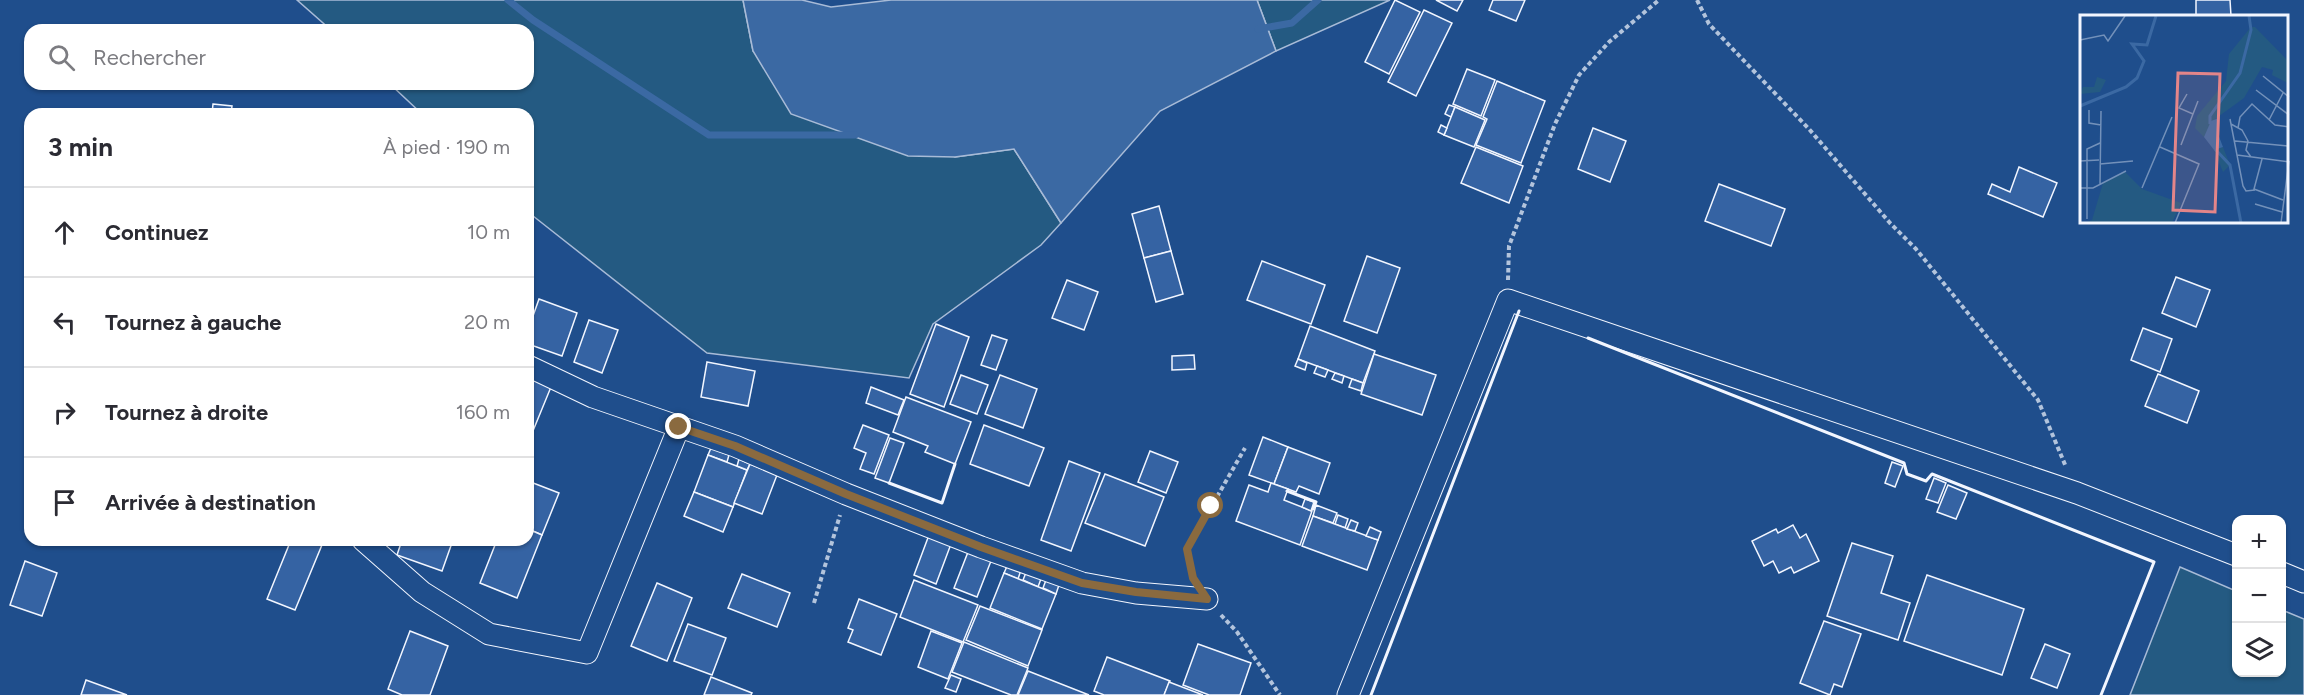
<!DOCTYPE html>
<html lang="fr">
<meta charset="utf-8">
<style>
:root{--surface:#fff;--page:#f7f7f7;--text:#2b2b33;--muted:#7c7c81;--line:#e1e1e2}
body{margin:0;font-family:Figtree,sans-serif;background:var(--page);color:var(--text)}
.controls{position:absolute;right:18px;bottom:18px;display:grid;overflow:hidden;border-radius:12px;box-shadow:0 2px 4px #0004}
.controls button{width:54px;height:54px;display:grid;place-items:center;padding:0;border:0;border-bottom:2px solid var(--line);background:var(--surface);color:var(--text);font:30px sans-serif}
.stop{position:absolute;width:18px;height:18px;margin:-14px;border:4px solid #8a6a3f;border-radius:50%;background:#fff}
.stop.end{background:#8a6a3f;border-color:#fff;box-shadow:0 2px 6px #0008}
.list{margin:0;padding:0;list-style:none}
h2{display:flex;justify-content:space-between;align-items:center;height:78px;margin:0;padding:0 24px;font-size:26px}
h2 small{font-size:20px;font-weight:400;color:var(--muted)}
.list li{display:grid;grid-template-columns:39px 1fr auto;gap:18px;align-items:center;box-sizing:border-box;height:90px;padding:0 24px;border-top:2px solid var(--line)}
.list b{display:block;font-size:22px;white-space:nowrap}
.list em{font-size:20px;font-style:normal;color:var(--muted)}
.icon{flex:none;width:33px;height:33px;fill:none;stroke:currentColor;stroke-width:2;stroke-linecap:round;stroke-linejoin:round}
.map{position:relative;flex:none;width:2304px;height:695px;overflow:hidden}
.search{position:absolute;background:var(--surface);box-shadow:0 2px 4px #0004;left:24px;top:24px;width:510px;height:66px;display:flex;align-items:center;gap:15px;box-sizing:border-box;padding:0 21px;border-radius:18px;color:var(--muted);font-size:22px}
.panel{position:absolute;background:var(--surface);box-shadow:0 2px 4px #0004;left:24px;top:108px;width:510px;height:438px;border-radius:18px}
.map>svg:first-child{display:block}
</style>
<div class="map">
<svg width="2304" height="695" viewBox="0 0 2304 695">
<rect width="100%" height="100%" fill="#1f4e8c"/>
<g fill="#245a82" stroke="#a8bbd7" stroke-width="1.5">
<polygon points="297,0 743,0 753,51 955,157 1014,149 1061,223 1041,245 933,324 909,378 707,353 528,212 528,114 422,114 390,84 528,84 528,30 331,30"/>
<polygon points="1257,0 1390,0 1276,51"/>
<polygon points="2180,567 2236,591 2236,672 2282,672 2282,610 2304,619 2304,695 2130,695"/>
</g>
<polygon fill="#3b69a3" stroke="#a8bbd7" stroke-width="1.5" points="743,0 802,0 831,7 891,0 1257,0 1276,51 1160,111 1061,223 1014,149 955,157 908,156 791,114 753,51"/>
<g fill="none" stroke-linecap="round" stroke-linejoin="round">
<g stroke="#3b69a3" stroke-width="7">
<polyline points="508,0 533,20 709,135 855,135"/>
<polyline points="1258,29 1292,23 1318,0"/>
</g>
</g>
<g fill="#3563a3" stroke="#f2f6ff" stroke-width="1.5">
<polygon points="1395,0 1420,12 1389,74 1365,62"/>
<polygon points="1436,0 1463,0 1457,11"/>
<polygon points="1493,0 1525,0 1516,21 1489,10"/>
<polygon points="2196,0 2230,0 2231,16 2196,16"/>
<polygon points="1424,10 1452,23 1416,96 1388,82"/>
<polygon points="1467,69 1495,80 1481,116 1453,104"/>
<polygon points="1497,81 1545,101 1521,163 1476,145 1487,119 1483,117"/>
<polygon points="213,104 232,106 231,114 212,114"/>
<polygon points="1449,105 1455,107 1451,117 1445,114"/>
<polygon points="1455,107 1485,120 1474,147 1444,135"/>
<polygon points="1441,125 1447,128 1444,135 1438,132"/>
<polygon points="1593,128 1626,141 1610,182 1578,169"/>
<polygon points="1476,147 1523,166 1509,203 1461,183"/>
<polygon points="2019,167 2057,183 2043,217 1988,194 1992,184 2010,192"/>
<polygon points="1719,184 1785,209 1771,246 1705,221"/>
<polygon points="1159,206 1171,251 1144,258 1132,214"/>
<polygon points="1171,251 1183,294 1156,302 1144,258"/>
<polygon points="1367,256 1400,268 1377,333 1344,321"/>
<polygon points="1262,261 1325,285 1311,324 1247,300"/>
<polygon points="2176,277 2210,290 2196,327 2162,313"/>
<polygon points="1067,280 1098,292 1084,330 1052,318"/>
<polygon points="539,299 577,313 562,356 528,344 528,330"/>
<polygon points="589,320 618,330 602,373 574,362"/>
<polygon points="936,324 969,337 944,407 910,394"/>
<polygon points="1310,326 1375,351 1363,383 1298,359"/>
<polygon points="2143,328 2172,339 2160,372 2131,360"/>
<polygon points="992,335 1007,340 996,370 981,365"/>
<polygon points="1374,354 1436,375 1422,415 1361,394"/>
<polygon points="1194,355 1195,369 1172,370 1172,356"/>
<polygon points="1298,359 1307,363 1305,370 1295,366"/>
<polygon points="707,362 755,371 748,406 701,397"/>
<polygon points="1317,366 1328,370 1325,377 1314,373"/>
<polygon points="1335,373 1344,376 1342,383 1332,379"/>
<polygon points="2158,374 2199,391 2187,423 2145,406"/>
<polygon points="961,375 988,385 977,414 950,404"/>
<polygon points="1000,375 1037,389 1023,428 985,414"/>
<polygon points="528,377 551,387 528,443"/>
<polygon points="1352,379 1363,383 1361,391 1349,387"/>
<polygon points="871,387 904,400 898,415 866,403"/>
<polygon points="906,397 971,422 955,464 925,452 928,446 893,432"/>
<polygon points="863,425 889,435 874,474 860,469 866,453 854,448"/>
<polygon points="984,425 1044,448 1029,486 970,464"/>
<polygon points="1263,437 1288,447 1274,484 1249,475"/>
<polygon points="890,438 904,443 889,483 875,478"/>
<polygon points="1288,447 1330,463 1319,494 1299,486 1296,492 1274,484"/>
<polygon points="711,448 729,455 727,462 708,455"/>
<polygon points="1150,451 1178,462 1166,493 1138,482"/>
<polygon points="708,455 747,470 733,507 694,492"/>
<polygon points="739,459 750,464 747,470 737,466"/>
<polygon points="1069,461 1100,473 1071,551 1041,540"/>
<polygon points="1892,462 1903,466 1895,487 1885,483"/>
<polygon points="750,464 777,475 762,514 734,503"/>
<polygon points="1105,474 1164,497 1145,546 1085,523"/>
<polygon points="1934,478 1946,483 1938,503 1926,499"/>
<polygon points="528,481 559,493 542,535 528,529"/>
<polygon points="1271,483 1288,489 1284,500 1312,511 1300,545 1236,521 1249,485 1268,492"/>
<polygon points="1948,485 1967,493 1956,519 1937,512"/>
<polygon points="694,492 733,507 723,532 684,516"/>
<polygon points="1305,499 1314,502 1311,511 1302,507"/>
<polygon points="1316,505 1337,513 1333,523 1313,516"/>
<polygon points="1338,515 1348,519 1345,528 1335,524"/>
<polygon points="1313,516 1378,540 1367,570 1302,546"/>
<polygon points="1351,520 1358,523 1355,531 1347,529"/>
<polygon points="1793,525 1800,538 1806,534 1819,561 1794,573 1791,567 1779,573 1773,561 1764,566 1752,541 1776,529 1778,533"/>
<polygon points="1370,527 1381,532 1378,540 1366,536"/>
<polygon points="528,529 542,535 517,598 480,583 497,540 528,540"/>
<polygon points="929,535 951,544 936,584 914,575"/>
<polygon points="291,540 324,540 295,610 267,599"/>
<polygon points="402,540 453,540 442,571 397,555"/>
<polygon points="1852,543 1893,556 1881,593 1910,603 1898,640 1827,616"/>
<polygon points="968,552 991,561 977,597 954,588"/>
<polygon points="25,561 57,573 42,616 10,605"/>
<polygon points="1008,564 1021,570 1018,579 1004,573"/>
<polygon points="1027,570 1042,576 1038,587 1023,580"/>
<polygon points="1004,573 1056,594 1042,629 990,608"/>
<polygon points="742,574 790,593 777,627 728,608"/>
<polygon points="1927,575 2024,609 2002,675 1904,641"/>
<polygon points="914,580 978,605 963,642 900,617"/>
<polygon points="1046,580 1059,585 1056,594 1043,588"/>
<polygon points="657,583 692,598 667,661 631,646"/>
<polygon points="859,599 897,614 881,655 848,642 853,630 848,628"/>
<polygon points="980,606 1042,630 1028,666 966,640"/>
<polygon points="1824,621 1861,634 1842,687 1834,684 1830,695 1800,683"/>
<polygon points="688,624 726,638 712,675 674,661"/>
<polygon points="410,631 448,646 430,695 402,695 388,689"/>
<polygon points="931,631 962,643 948,679 918,667"/>
<polygon points="964,642 1028,668 1017,695 1011,695 952,672"/>
<polygon points="1198,644 1251,663 1240,695 1209,695 1183,685"/>
<polygon points="2045,644 2070,654 2057,688 2031,678"/>
<polygon points="1107,657 1170,681 1164,695 1104,695 1094,691"/>
<polygon points="1028,671 1089,695 1018,695"/>
<polygon points="951,675 961,679 956,692 945,688"/>
<polygon points="711,677 752,693 751,695 704,695"/>
<polygon points="86,680 127,695 81,695"/>
<polygon points="1169,682 1203,695 1164,695"/>
</g>
<g fill="none" stroke-linecap="round" stroke-linejoin="round">
<defs>
<g id="minor">
<polyline points="528,366 593,397 735,446 846,494 981,547 1082,583 1136,593 1207,599"/>
<polyline points="363,540 422,592 489,634 587,653 679,427"/>
<polyline points="2282,573 2304,582"/>
<polyline points="1348,695 1508,300 2077,493 2236,555"/>
</g>
</defs>
<use href="#minor" stroke="#f2f6ff" stroke-width="23"/>
<g stroke="#b3c4dc" stroke-width="4" stroke-dasharray="4.5 3" stroke-linecap="butt">
<polyline points="1697,0 1709,24 1809,129 1890,223 1916,249 2038,400 2066,467"/>
<polyline points="1508,280 1509,246 1555,124 1579,75 1609,42 1659,0"/>
<polyline points="1193,578 1187,549 1245,448"/>
<polyline points="814,603 840,515"/>
<polyline points="1221,615 1237,632 1280,695"/>
</g>
<use href="#minor" stroke="#1f4e8c" stroke-width="21"/>
<g stroke="#f2f6ff" stroke-width="3">
<polyline points="1588,338 1904,463 1907,474 1926,481 1932,474 2154,562 2101,695"/>
<polyline points="889,483 942,503 955,464"/>
<polyline points="1287,491 1316,502 1313,509"/>
<polyline points="1371,695 1519,311"/>
</g>
</g>
<g fill="none" stroke-linecap="round" stroke-linejoin="round">
<polyline stroke="#8a6a3f" stroke-width="8" points="679,427 735,446 846,494 981,547 1082,583 1136,592 1207,599 1193,578 1187,549 1211,506"/>
</g>
<g transform="translate(2080 15)">
<rect width="208" height="208" fill="#1f4e8c"/>
<path d="M171,12H175L208,46V68L192,60L193,55L182,52L164,83L135,104L124,122L115,113L117,101L146,66L149,39ZM17,62L26,65L20,77L0,79L3,72H14ZM143,132L150,150L143,157L134,135ZM45,157L62,174L101,188L92,208H4L12,205L23,168Z" fill="#245a82"/>
<path d="M139,103L138,119L143,132L134,135L124,122L131,106Z" fill="#3b69a3"/>
<path fill="none" stroke="#3b69a3" stroke-width="3" d="M0,91L46,72L57,63L64,46L52,29L67,30L76,1M130,109V101L160,58L171,15L169,1M135,134L150,150L161,208"/>
<path fill="none" stroke="#7391ba" stroke-width="1.5" d="M0,25L24,20L28,26L45,1M183,61L209,82M176,75L209,100M107,79L99,93L113,99M9,95V108L21,110M150,104L163,171L166,176L175,175M189,105L203,78M151,109L162,115L168,126L166,135L171,142M158,113L160,102L172,89L195,110L209,112M155,126L209,131M101,130L118,86M80,132L119,149L95,208M157,140L209,147M182,144L174,174L203,185M0,146L19,145M20,149L53,146M20,170L21,96M0,173H13L46,156M62,173L92,102M175,189L202,197M7,204V134L20,128M201,208L209,146"/>
<path fill="#e38589" fill-opacity="0.15" stroke="#e38589" stroke-width="3" d="M98,58L140,59L135,197L93,195Z"/>
<rect width="208" height="208" fill="none" stroke="#f2f6ff" stroke-width="3"/>
</g>
</svg>
<div class="controls">
<button>+</button>
<button>−</button>
<button><svg class="icon" aria-label="layers" viewBox="0 0 24 24"><path d="M12 4l9 5-9 5-9-5zM3 14l9 5 9-5"/></svg></button>
</div>
<div class="stop" style="left:1211px;top:506px"></div>
<div class="stop end" style="left:679px;top:427px"></div>
<div class="search"><svg class="icon" aria-label="search" viewBox="0 0 24 24"><circle cx="10" cy="10" r="6"/><path d="M15 15l6 6"/></svg>Rechercher</div>
<section class="panel">
<h2>3 min<small>À pied · 190 m</small></h2>
<ul class="list">
<li><svg class="icon" aria-label="ahead" viewBox="0 0 24 24"><path d="M12 20V5M6 11l6-6 6 6"/></svg><div><b>Continuez</b></div><em>10 m</em></li>
<li><svg class="icon" aria-label="left" viewBox="0 0 24 24"><path d="M17 20v-9H6M10 6l-5 5 5 5"/></svg><div><b>Tournez à gauche</b></div><em>20 m</em></li>
<li><svg class="icon" aria-label="right" viewBox="0 0 24 24"><path d="M7 20v-9h11M14 6l5 5-5 5"/></svg><div><b>Tournez à droite</b></div><em>160 m</em></li>
<li><svg class="icon" aria-label="arrive" viewBox="0 0 24 24"><path d="M6 21V4h12l-3 4 3 4H6"/></svg><div><b>Arrivée à destination</b></div></li>
</ul>
</section>
</div>
